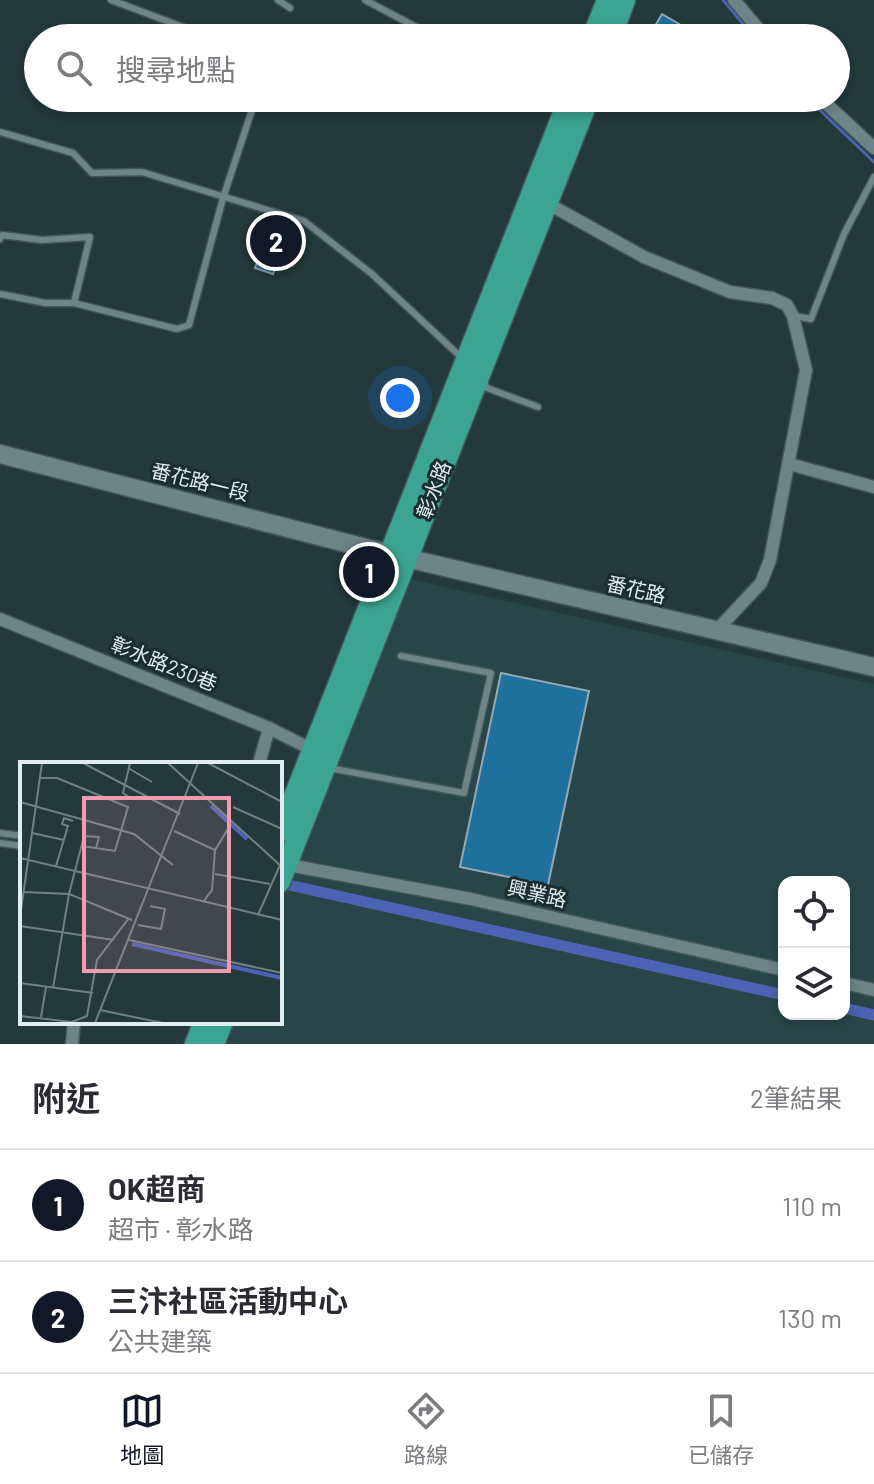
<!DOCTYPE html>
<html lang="zh-TW">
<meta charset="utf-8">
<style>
:root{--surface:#fff;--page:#f2f2f3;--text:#2b2b33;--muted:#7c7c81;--line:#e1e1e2;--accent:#111827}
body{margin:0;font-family:Barlow,"Noto Sans TC",sans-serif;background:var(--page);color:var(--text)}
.controls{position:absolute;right:24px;bottom:24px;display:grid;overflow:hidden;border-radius:16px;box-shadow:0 4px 12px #0003}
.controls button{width:72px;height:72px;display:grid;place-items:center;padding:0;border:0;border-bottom:2px solid var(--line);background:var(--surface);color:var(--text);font:40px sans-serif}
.you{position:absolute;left:400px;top:398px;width:28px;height:28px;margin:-20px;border:6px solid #fff;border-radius:50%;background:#1a73e8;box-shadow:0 0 0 12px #1a73e833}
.badge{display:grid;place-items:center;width:52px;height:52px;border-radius:50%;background:var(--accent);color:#fff;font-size:26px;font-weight:700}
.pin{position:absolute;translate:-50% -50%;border:4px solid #fff;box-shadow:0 2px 8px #0006}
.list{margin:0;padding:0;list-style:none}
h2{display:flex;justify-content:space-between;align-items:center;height:104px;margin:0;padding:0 32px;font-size:34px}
h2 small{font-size:26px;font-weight:400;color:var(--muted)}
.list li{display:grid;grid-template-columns:52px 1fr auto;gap:24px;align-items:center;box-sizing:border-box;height:112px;padding:0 32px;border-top:2px solid var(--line)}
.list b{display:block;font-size:30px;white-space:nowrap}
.list p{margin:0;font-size:26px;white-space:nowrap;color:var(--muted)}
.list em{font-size:26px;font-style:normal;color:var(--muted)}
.icon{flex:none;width:44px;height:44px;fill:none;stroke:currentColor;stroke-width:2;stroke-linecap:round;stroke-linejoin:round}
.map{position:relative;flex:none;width:874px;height:1044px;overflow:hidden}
.search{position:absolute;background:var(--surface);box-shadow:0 4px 12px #0003;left:24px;right:24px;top:24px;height:88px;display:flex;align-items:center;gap:20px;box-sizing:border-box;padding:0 28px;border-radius:44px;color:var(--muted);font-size:30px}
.sheet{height:328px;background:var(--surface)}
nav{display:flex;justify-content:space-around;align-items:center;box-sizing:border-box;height:112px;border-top:2px solid var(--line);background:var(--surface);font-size:22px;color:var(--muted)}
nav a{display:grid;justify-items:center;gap:4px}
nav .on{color:var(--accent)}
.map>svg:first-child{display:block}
</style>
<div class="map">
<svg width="874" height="1044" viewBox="0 0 874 1044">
<rect width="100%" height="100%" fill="#23393b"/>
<path fill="#28464a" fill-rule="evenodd" d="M405,578L874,684V1044H218L227,1022H280V890ZM784,882H844V1014H784Z"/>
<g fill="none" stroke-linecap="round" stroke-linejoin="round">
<g stroke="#4b63b3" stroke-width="3">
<polyline points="723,0 755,38"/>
<polyline points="807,98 874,162"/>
</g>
<g stroke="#4b63b3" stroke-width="11">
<polyline points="289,885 784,995"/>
<polyline points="844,1008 874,1015"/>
</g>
</g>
<g fill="#1e709d" stroke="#96a8b4" stroke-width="2">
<polygon points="662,14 703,38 648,38"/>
<polygon points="272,223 290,230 273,274 255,268"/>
<polygon points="501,673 589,691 548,885 460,867"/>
</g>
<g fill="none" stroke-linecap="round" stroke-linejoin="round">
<defs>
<g id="service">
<polyline points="111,0 212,38"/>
<polyline points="278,0 290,8"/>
<polyline points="365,0 437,38"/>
<polyline points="0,132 73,153 92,173 142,172 304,221 372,274 462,358"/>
<polyline points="0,239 2,235 42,240 90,237 74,303"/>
<polyline points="0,294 45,303 74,303 177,329 189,325 223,198 256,98"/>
<polyline points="793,316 811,319 844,234 874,177"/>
<polyline points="483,381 487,388 538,407"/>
<polyline points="329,768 464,793 491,673 401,656"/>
<polyline points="0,833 22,836"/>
<polyline points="0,843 22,846"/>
</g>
<g id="minor">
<polyline points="734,0 766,38"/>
<polyline points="820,98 874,148"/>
<polyline points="545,202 644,257 730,292 772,298 787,305 793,316 806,370 770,560 761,583 716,631"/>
<polyline points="789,464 874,487"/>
<polyline points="0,619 269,728 311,749"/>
<polyline points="259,764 269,728"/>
<polyline points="283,864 471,899 784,970"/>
<polyline points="844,983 874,990"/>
<polyline points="72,1044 74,1022"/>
</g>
<polyline id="secondary" points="0,454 389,554 874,667"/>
<g id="primary">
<polyline points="592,38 607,0"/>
<polyline points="611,38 625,0"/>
<polyline points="280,832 569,98"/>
<polyline points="280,882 589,98"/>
<polyline points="195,1044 204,1022"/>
<polyline points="214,1044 223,1022"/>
</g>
</defs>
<use href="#service" stroke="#435658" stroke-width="9"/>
<use href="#minor" stroke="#435658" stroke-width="15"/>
<use href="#secondary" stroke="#435658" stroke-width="21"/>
<use href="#primary" stroke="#435658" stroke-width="23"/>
<use href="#service" stroke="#6e8588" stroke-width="6"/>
<use href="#minor" stroke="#6e8588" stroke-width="12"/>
<use href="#secondary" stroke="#6e8588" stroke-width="18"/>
<use href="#primary" stroke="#3ca493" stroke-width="20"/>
</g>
<g text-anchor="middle" stroke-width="6" stroke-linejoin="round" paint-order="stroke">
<g font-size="20" fill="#e1eef0" stroke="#1a2e31">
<text transform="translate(200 482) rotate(14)" y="7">番花路一段</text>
<text transform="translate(434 490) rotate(-69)" y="7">彰水路</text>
<text transform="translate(636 590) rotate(13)" y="7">番花路</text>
<text transform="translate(164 664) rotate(22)" y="7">彰水路230巷</text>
<text transform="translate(537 894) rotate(13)" y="7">興業路</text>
</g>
</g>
<g transform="translate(20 762)">
<rect width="262" height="262" fill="#23393b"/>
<path fill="none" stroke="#4b63b3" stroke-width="4" d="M191,44L227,77M112,182L262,216"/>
<path fill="none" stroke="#6f8183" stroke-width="2" d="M63,1L160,52M110,1L103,31L112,37M148,1L262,105M188,1L262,40M108,6L132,20M20,16H37L108,45L95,89L62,84M0,40L114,72L153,103M213,45L262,67M154,69L195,88L192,128L183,140M12,71L44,78M76,86L79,75L64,74L49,132L112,158M195,88L211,62M0,96L262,158M36,104L48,64L42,62L44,56L53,59M195,112L250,122M3,130L49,132L33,226M238,153L260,103M0,155L22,1M118,163L141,167L145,147L130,144M0,164L94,178M109,178L262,211M0,221L73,231M80,248L143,261M0,254L52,260L67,254L77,198L109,156M21,255L26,225M75,261L178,1"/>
<path fill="#f19ab1" fill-opacity="0.15" stroke="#f19ab1" stroke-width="4" d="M64,36H209V209H64Z"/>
<rect width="262" height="262" fill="none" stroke="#e1eef0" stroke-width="4"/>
</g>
</svg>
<div class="controls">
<button><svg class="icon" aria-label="locate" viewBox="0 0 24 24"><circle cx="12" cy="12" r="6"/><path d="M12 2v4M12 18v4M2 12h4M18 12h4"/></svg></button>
<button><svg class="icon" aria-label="layers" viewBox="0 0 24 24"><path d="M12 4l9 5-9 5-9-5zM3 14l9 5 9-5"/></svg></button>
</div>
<div class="you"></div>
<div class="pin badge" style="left:369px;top:572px">1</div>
<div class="pin badge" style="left:276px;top:241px">2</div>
<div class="search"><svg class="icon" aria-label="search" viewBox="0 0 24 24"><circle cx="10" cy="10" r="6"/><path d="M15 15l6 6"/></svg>搜尋地點</div>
</div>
<section class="sheet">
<h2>附近<small>2筆結果</small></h2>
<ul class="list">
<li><span class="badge">1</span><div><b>OK超商</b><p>超市 · 彰水路</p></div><em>110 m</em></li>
<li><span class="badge">2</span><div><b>三汴社區活動中心</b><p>公共建築</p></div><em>130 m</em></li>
</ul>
</section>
<nav>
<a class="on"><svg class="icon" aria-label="map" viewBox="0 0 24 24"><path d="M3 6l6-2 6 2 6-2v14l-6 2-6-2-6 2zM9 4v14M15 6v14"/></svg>地圖</a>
<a><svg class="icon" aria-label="directions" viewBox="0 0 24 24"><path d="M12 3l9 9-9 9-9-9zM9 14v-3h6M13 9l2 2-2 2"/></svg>路線</a>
<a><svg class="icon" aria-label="saved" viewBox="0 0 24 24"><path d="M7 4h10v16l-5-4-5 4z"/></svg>已儲存</a>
</nav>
